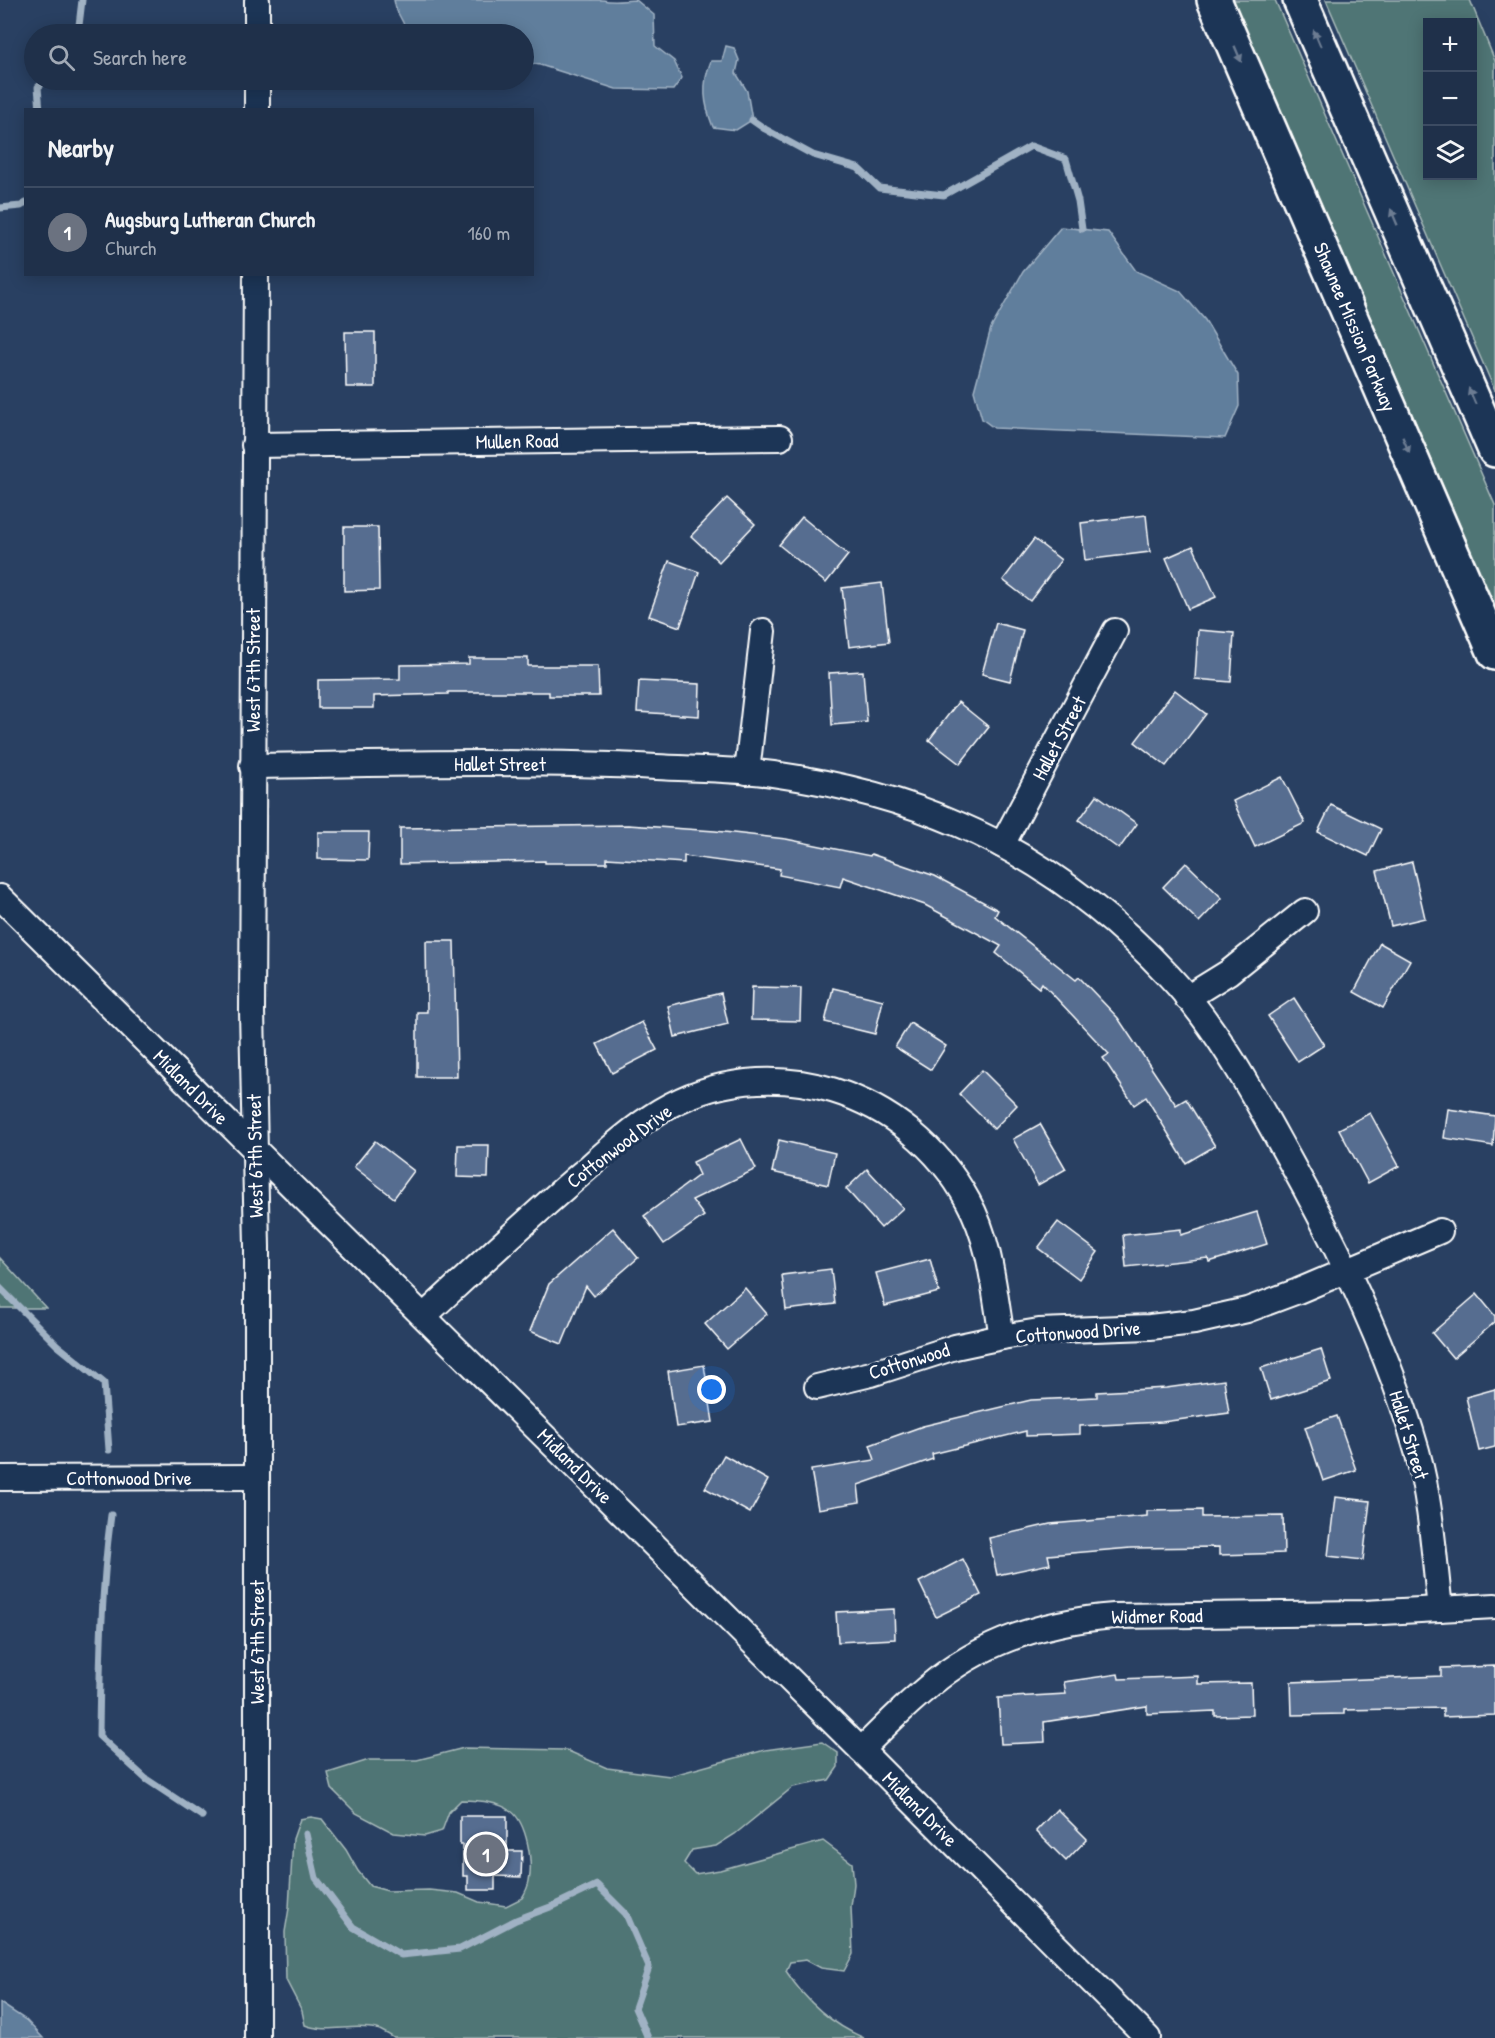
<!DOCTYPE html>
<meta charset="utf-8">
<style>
:root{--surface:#1f304a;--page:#273851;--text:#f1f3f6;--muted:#a1a9b5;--line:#3c4b62;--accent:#e69b98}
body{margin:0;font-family:"Patrick Hand",sans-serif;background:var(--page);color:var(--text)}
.controls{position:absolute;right:18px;top:18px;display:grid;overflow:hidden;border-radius:0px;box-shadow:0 3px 15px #0003}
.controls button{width:54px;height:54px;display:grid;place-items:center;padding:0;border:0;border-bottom:2px solid var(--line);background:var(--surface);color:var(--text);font:30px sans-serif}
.you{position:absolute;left:712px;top:1390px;width:21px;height:21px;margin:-15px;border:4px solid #fff;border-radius:50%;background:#1a73e8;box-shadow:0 0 0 9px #1a73e833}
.badge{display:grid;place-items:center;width:39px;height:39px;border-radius:50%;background:var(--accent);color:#fff;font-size:20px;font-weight:700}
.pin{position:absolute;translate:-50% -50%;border:3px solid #fff;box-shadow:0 2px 6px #0006}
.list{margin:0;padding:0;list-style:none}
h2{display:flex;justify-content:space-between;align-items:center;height:78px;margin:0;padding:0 24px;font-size:26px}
h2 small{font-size:20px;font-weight:400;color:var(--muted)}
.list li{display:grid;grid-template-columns:39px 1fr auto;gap:18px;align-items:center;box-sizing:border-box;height:90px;padding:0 24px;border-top:2px solid var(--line)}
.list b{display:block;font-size:22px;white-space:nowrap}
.list p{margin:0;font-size:20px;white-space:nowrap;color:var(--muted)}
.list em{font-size:20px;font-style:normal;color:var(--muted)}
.icon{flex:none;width:33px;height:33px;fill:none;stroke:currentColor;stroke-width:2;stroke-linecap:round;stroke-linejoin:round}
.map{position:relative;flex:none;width:1495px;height:2038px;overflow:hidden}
.search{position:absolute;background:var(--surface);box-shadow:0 3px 15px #0003;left:24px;top:24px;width:510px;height:66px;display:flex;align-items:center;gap:15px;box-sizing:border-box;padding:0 21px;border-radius:33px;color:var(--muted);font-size:22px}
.panel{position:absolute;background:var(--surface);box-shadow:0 3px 15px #0003;left:24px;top:108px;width:510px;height:168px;border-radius:0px}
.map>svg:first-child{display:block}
</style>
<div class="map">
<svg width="1495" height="2038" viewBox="0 0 1495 2038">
<rect width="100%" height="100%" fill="#294062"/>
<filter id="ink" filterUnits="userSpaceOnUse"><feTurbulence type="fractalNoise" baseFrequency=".0167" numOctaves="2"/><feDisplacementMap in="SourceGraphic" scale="12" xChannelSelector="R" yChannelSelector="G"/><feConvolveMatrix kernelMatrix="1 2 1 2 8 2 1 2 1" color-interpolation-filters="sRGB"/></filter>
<g filter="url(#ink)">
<g fill="#507475" stroke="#a8baba" stroke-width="1.5" fill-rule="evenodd">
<polygon points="1233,0 1275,0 1495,505 1495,606"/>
<path d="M1326,0H1470L1495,61V391ZM1472,22V176H1428V22Z"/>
<polygon points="0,1258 46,1308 0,1308"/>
<path d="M822,1742L838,1753V1767L829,1780L793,1787L735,1834L716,1846L692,1850L684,1863L695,1874L720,1870L823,1841L852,1863L854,1884L851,1907L853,1954L844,1971L821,1968L806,1960L790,1962L786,1971C805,2000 831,2024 864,2038H394C389,2035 383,2031 377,2029C353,2023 327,2034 305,2025L302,2011L286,1980L285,1932L289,1908L293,1839L300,1819L311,1817L322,1819L346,1850L358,1871L370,1886L388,1891L429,1890L458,1893L479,1902L506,1906L522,1898C525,1893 528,1887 529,1881C533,1862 527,1823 511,1811C497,1801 477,1800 461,1800L449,1812L442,1831L425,1836L394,1833L356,1813L332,1789L328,1773L369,1760H417L464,1748L566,1750L607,1768L670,1776L765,1750Z"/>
</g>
<g fill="#617e9c" stroke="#a0b2c4" stroke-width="1.5">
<path d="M394,0H603C615,3 624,0 636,0L654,15L655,46L674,61L682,78L673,90L616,89L540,65L524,62V34H409L396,9Z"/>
<path d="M726,46L734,48L739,60L736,73L747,91L752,120L736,130L713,127C704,104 701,85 711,61H722Z"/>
<polygon points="1061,227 1108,232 1136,271 1180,291 1205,320 1238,375 1239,406 1225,438 994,428 982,419 974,391 991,328 1023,272"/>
<polygon points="0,2003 26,2020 43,2038 0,2038"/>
</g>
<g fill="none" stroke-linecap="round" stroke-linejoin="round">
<g stroke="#a0b2c4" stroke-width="7">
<polyline points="78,34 82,0"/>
<polyline points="40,110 38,87 47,80"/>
<polyline points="752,120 765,129 813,155 858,168 879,188 944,195 1031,146 1066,159 1078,201 1082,229"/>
<polyline points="0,208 21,206 26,203"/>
<polyline points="0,1288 57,1345 104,1383 109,1450"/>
<path d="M111,1515C101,1589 100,1662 99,1736L146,1779L202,1816"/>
<polyline points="306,1834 316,1878 353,1927 401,1955 460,1949 516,1920 553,1906 597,1885 626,1914 649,1967 635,2008 648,2038"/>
</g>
</g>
<g fill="#576d90" stroke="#fff" stroke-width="1.5">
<polygon points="345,332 375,332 375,387 346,387"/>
<polygon points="727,498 755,524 719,562 691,536"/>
<polygon points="1146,515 1150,552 1085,560 1081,523"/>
<polygon points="802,517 848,555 826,583 779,545"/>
<polygon points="344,527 378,527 379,590 344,591"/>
<polygon points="1034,539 1061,560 1030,601 1003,580"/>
<polygon points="1193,546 1216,597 1188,609 1166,558"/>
<polygon points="669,561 699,572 680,627 649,616"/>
<polygon points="882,583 889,642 849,647 842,588"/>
<polygon points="996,623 1023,630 1010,681 982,674"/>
<polygon points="1198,630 1234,633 1231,682 1195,679"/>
<polygon points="469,658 528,658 528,666 598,666 599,696 549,696 549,692 448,692 448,694 374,696 374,708 318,708 318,680 400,679 400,665 469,664"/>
<polygon points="863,671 867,722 832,725 829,673"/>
<polygon points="639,681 700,684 699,716 637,712"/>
<polygon points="1175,690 1206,714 1166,766 1135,742"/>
<polygon points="958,702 989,727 960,764 929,740"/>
<polygon points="1282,777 1305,823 1255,847 1233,801"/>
<polygon points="1097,795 1137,824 1119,849 1079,820"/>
<polygon points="1331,805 1381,829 1368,856 1318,832"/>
<polygon points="628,825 715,831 786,839 870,856 871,854 935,876 998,910 995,916 1076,980 1079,977 1118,1018 1176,1105 1186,1099 1215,1146 1186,1163 1146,1097 1134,1105 1103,1058 1109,1054 1042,983 1039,988 996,953 1001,946 925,905 843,877 840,887 779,875 780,869 684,856 684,863 607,858 607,863 545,863 545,861 400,864 400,828"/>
<polygon points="318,832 369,832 368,860 318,859"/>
<polygon points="1412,862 1425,918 1391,926 1377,871"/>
<polygon points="1186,863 1222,898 1199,922 1163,887"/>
<polygon points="426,941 454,941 457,1077 417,1077 417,1012 427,1012"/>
<polygon points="1380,943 1410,960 1383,1008 1354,992"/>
<polygon points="752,987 801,988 800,1021 751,1020"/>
<polygon points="833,988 883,1000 875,1034 825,1022"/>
<polygon points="721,993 728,1024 675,1037 668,1006"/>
<polygon points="1294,998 1324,1045 1298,1062 1268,1016"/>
<polygon points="642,1022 657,1050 612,1073 597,1044"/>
<polygon points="910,1023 946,1046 931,1070 895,1047"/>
<polygon points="982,1070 1017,1105 994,1129 959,1094"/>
<polygon points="1448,1109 1495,1116 1493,1146 1444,1138"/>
<polygon points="1370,1113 1399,1166 1368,1183 1339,1129"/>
<polygon points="1040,1124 1066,1169 1038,1185 1013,1139"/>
<polygon points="741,1139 756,1169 692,1200 704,1216 664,1244 644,1216 699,1175 693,1162"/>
<polygon points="779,1140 835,1153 828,1185 772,1172"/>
<polygon points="375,1141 414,1171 394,1198 354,1167"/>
<polygon points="458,1145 489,1145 488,1178 457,1177"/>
<polygon points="867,1169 903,1208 881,1228 846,1189"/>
<polygon points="1257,1212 1267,1244 1209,1262 1208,1258 1126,1267 1123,1235 1181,1229 1181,1235"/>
<polygon points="1058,1222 1098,1252 1079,1279 1038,1248"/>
<polygon points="613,1228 638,1258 594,1296 586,1286 562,1344 530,1331 549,1284"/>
<polygon points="930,1259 939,1292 885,1306 876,1273"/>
<polygon points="831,1269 835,1304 786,1310 782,1275"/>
<polygon points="745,1288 767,1314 727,1349 705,1324"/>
<polygon points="1477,1294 1495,1316 1495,1322 1453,1358 1432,1333"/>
<polygon points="1321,1349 1331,1381 1271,1400 1261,1368"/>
<polygon points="704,1365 713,1422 676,1427 668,1371"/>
<polygon points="1224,1380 1229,1413 1162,1422 1080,1426 1080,1434 1026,1436 1026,1431 932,1454 933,1459 858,1485 860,1502 818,1509 811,1470 875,1460 870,1445 923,1426 1031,1400 1097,1397 1097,1392 1166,1388"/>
<polygon points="1495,1389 1495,1447 1479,1451 1466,1397"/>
<polygon points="1337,1416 1356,1470 1323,1481 1305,1427"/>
<polygon points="724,1455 768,1480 750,1513 705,1488"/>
<polygon points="1335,1497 1370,1501 1363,1560 1328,1556"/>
<polygon points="1202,1510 1202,1517 1283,1516 1284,1553 1219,1555 1219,1547 1131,1548 1048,1555 1050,1564 997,1575 989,1538 1050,1524 1147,1516 1147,1511"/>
<polygon points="963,1559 981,1595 936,1617 919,1582"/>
<polygon points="894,1609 895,1639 838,1642 836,1612"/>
<polygon points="1495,1666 1495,1715 1443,1717 1443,1708 1344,1710 1344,1714 1292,1715 1291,1682 1441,1676 1441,1668"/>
<polygon points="1118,1674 1119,1679 1198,1676 1198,1684 1251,1683 1252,1715 1215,1716 1215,1711 1147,1714 1147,1706 1044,1722 1045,1742 1001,1744 998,1698 1066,1694 1064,1682"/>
<polygon points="1057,1809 1087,1839 1066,1861 1036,1831"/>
<polygon points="460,1816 507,1816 507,1851 522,1851 521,1877 495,1876 495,1890 468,1890 468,1876 463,1876 463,1845 460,1845"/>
</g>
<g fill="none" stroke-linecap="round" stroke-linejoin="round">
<defs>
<g id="minor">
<polyline points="257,34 257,0"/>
<polyline points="257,110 257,80"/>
<polyline points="256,274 252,1011 257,1247 257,2038"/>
<polyline points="254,445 780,438"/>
<path d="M252,766C387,764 522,760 656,767C695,769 735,769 773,774C836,783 901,799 960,825C1039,859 1110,913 1169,976C1219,1029 1254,1096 1289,1159C1339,1249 1389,1352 1417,1451C1431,1502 1434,1556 1440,1609"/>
<polyline points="747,772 763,631"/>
<polyline points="1002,845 1115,631"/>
<polyline points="0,897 861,1750 1148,2038"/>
<polyline points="1187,998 1229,972 1305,911"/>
<path d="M424,1316C476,1268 528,1219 582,1173C607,1151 632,1128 660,1111C770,1045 909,1092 968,1201C991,1242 994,1291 1002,1337"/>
<polyline points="817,1387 871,1374 955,1347 1002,1337 1039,1331 1150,1327 1194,1322 1247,1310 1298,1291 1440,1231"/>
<polyline points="0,1478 257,1477"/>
<path d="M861,1750C886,1725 911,1700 939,1678C989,1639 1052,1621 1114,1616L1364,1613L1495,1606"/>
</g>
<g id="highway">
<polyline points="1214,0 1495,653"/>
<polyline points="1300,0 1495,450"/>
</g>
</defs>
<use href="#minor" stroke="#fff" stroke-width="28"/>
<use href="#highway" stroke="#fff" stroke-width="38"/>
<use href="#minor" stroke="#1d3557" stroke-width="24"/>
<use href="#highway" stroke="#1d3557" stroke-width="33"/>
</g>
<defs><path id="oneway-solid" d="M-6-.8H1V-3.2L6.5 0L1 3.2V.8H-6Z" transform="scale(1.5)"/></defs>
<g fill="#6c7c92">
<use href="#oneway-solid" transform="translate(1317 38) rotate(-113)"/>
<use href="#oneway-solid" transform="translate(1238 54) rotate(67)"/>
<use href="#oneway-solid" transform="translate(1394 217) rotate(-113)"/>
<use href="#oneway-solid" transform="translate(1472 396) rotate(-113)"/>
<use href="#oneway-solid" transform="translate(1406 445) rotate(67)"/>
</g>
</g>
<g text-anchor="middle" stroke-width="6" stroke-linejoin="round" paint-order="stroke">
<g font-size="20" fill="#fff" stroke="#1d3557">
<text transform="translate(1355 327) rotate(67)" y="7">Shawnee Mission Parkway</text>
<text transform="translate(517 441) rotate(-1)" y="7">Mullen Road</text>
<text transform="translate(253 670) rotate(-90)" y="7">West 67th Street</text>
<text transform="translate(1059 738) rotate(-62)" y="7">Hallet Street</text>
<text x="500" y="771">Hallet Street</text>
<text transform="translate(191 1087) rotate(45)" y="7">Midland Drive</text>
<text transform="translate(619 1146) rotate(-37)" y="7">Cottonwood Drive</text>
<text transform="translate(255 1156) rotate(-91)" y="7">West 67th Street</text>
<text transform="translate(1078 1332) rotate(-4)" y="7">Cottonwood Drive</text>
<text transform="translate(909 1361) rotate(-17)" y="7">Cottonwood</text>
<text transform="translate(1409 1435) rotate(73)" y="7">Hallet Street</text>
<text transform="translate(575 1466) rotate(45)" y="7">Midland Drive</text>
<text x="129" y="1485">Cottonwood Drive</text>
<text transform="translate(1157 1616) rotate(-1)" y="7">Widmer Road</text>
<text transform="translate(257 1642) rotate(-90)" y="7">West 67th Street</text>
<text transform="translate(920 1809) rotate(45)" y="7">Midland Drive</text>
</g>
</g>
</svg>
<div class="controls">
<button>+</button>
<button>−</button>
<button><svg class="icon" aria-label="layers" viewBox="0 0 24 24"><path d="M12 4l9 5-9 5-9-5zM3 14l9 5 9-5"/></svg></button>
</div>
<div class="you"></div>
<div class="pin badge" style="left:486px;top:1854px;background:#6b7280">1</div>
<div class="search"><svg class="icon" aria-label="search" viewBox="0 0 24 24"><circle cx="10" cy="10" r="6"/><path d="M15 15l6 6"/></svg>Search here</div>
<section class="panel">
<h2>Nearby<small></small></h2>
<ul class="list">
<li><span class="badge" style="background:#6b7280">1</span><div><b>Augsburg Lutheran Church</b><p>Church</p></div><em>160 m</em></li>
</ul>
</section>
</div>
